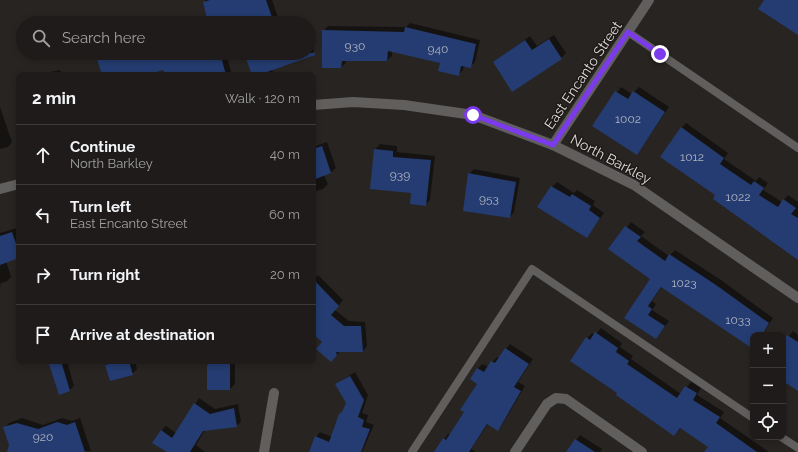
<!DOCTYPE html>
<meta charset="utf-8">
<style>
:root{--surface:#1e1b1a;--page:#262423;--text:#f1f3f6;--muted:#a1a1a2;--line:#3c3939}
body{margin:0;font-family:Raleway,sans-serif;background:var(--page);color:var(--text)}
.controls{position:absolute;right:12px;bottom:12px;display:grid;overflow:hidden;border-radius:8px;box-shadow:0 2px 6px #0003}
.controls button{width:36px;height:36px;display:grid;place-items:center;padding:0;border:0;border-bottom:1px solid var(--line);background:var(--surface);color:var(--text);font:20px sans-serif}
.stop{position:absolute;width:12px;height:12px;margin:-9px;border:3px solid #7c3aed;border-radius:50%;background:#fff}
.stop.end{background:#7c3aed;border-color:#fff;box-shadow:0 1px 4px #0008}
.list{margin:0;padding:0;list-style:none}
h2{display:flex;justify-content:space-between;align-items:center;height:52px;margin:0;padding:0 16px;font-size:17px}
h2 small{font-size:13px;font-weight:400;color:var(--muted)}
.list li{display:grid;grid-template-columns:26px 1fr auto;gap:12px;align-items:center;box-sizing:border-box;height:60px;padding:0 16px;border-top:1px solid var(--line)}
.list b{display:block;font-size:15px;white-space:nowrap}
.list p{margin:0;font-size:13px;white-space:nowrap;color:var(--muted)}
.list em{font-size:13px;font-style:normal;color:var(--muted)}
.icon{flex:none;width:22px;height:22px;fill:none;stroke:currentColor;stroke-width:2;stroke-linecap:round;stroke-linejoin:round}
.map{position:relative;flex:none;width:798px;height:452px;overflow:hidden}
.search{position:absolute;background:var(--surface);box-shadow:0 2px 6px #0003;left:16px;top:16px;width:300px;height:44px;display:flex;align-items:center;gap:10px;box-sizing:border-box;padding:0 14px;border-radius:22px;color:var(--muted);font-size:15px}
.panel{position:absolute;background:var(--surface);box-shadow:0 2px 6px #0003;left:16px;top:72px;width:300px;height:292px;border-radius:8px}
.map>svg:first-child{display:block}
</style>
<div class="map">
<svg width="798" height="452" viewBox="0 0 798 452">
<rect width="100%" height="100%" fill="#282422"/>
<g fill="#0007">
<polygon points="206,0 272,0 280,23 209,23 204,2"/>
<polygon points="410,23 480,40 475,62 470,67 464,66 463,70 458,75 441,62 392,51 392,56 387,60 346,60 346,63 341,67 323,31 328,26 406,27"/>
<polygon points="309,35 314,51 310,55 272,69 273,72 271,75 253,75 245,53 309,53"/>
<polygon points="554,35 566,53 561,58 494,62 530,36 537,46"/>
<polygon points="97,53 158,53 158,55 166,53 226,53 232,75 166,75 164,68 147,75 103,75"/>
<polygon points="60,70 62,75 45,75 46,73"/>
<polygon points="621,87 632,94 639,87 669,107 637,154 593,126"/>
<polygon points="19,97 19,109 17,100"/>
<polygon points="0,107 12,142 8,147 0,149"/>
<polygon points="686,123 728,153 724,159 756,181 759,177 768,183 763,190 782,202 788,195 798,202 798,258 716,195 681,128"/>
<polygon points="327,142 336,168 331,172 324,175 328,184 323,189 313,192 313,147"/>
<polygon points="380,144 397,146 397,152 435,156 430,200 425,205 412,192 371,188 375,149"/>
<polygon points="474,169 520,178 514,212 510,217 469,174"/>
<polygon points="557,182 574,193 577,190 595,201 593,205 604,213 587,237 552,187"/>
<polygon points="631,222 645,232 641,236 669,256 675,250 721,280 773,318 762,335 753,335 662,286 652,301 656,304 652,310 669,321 656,338 625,318 651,279 610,249"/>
<polygon points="17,228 19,234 19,257 6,261 11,277 6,282 1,283 0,288 0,233"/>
<polygon points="318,275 343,300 335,310 349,321 365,322 367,346 363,351 340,351 336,356 313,333 313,280"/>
<polygon points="601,328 622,343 620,347 633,356 631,359 681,394 691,382 701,388 697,395 724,412 720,418 769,452 705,452 709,446 681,428 674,435 618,392 587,338 592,333 595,335"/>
<polygon points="793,331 798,335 798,386 783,380 783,344"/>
<polygon points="510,344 533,359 518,382 525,386 502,425 498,430 488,424 471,449 476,452 435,452 444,439 448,434 450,435 465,412 478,384 471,379 478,368 483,364 488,367 497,357 499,358"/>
<polygon points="54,361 67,361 74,386 70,390 51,364"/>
<polygon points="111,361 135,361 137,369 132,374 106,365"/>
<polygon points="207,361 235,361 235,384 230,389 208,389"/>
<polygon points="355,372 368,395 362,413 368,415 366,422 374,425 362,452 313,452 316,437 320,432 332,437 347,402 336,384"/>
<polygon points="199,398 215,409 238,404 241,422 236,426 205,430 196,445 205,452 169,452 161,431 166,426 176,433"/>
<polygon points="22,418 43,425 62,418 72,421 80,418 91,451 8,452 10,445 4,428 9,423"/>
<polygon points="580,435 602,449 600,452 567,452"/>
</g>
<g fill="#243c71">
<polygon points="210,0 266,0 274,23 208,23 203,2"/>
<polygon points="764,0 798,0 798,35 758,9"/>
<polygon points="405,27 476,44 471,68 461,66 459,76 438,71 440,63 388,51 387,61 342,61 341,68 322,68 322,30 404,32"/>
<polygon points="549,39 562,59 512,92 493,62 525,40 532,50"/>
<polygon points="95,53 152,53 154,59 177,53 220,53 226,75 165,75 163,70 146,75 102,75"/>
<polygon points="244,53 315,53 315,55 267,72 268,75 252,75"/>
<polygon points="615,91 628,99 633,91 665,112 637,155 592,126"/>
<polygon points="681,127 724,158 720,164 751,185 754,181 764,188 759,195 778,207 783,199 796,208 791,214 798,218 798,260 713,199 715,195 660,157"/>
<polygon points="322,146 331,173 313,180 313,149"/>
<polygon points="374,149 393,151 393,157 431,160 426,206 410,204 411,193 370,189"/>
<polygon points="468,173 516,182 510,218 463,211"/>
<polygon points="551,186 570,197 572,194 591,206 589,210 600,218 587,238 537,207"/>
<polygon points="625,226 641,237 637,241 665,261 669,254 716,285 769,323 762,335 753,335 753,349 661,287 648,306 652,309 648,315 665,326 656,339 624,318 650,279 608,249"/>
<polygon points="12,232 19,252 19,258 0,265 0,236"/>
<polygon points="313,279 339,306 331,315 344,326 361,326 363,352 336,352 337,355 331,362 316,349 322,342 313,334"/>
<polygon points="595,332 618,348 616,352 629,361 627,364 677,398 685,386 697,393 693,400 720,417 716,423 757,452 704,452 708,447 680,428 674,436 616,395 617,393 570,361 586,337 590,340"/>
<polygon points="787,335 798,342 798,391 783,381 783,342"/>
<polygon points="505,348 529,364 514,387 521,391 498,431 487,424 469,452 434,452 443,438 446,440 464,412 460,410 477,384 470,379 477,368 484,372 491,361 495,363"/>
<polygon points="61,361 70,391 59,395 49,364"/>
<polygon points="120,361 129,361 133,375 110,381 105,365"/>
<polygon points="209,361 230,361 230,390 207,390 207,366"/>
<polygon points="350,376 364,400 358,417 364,420 362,427 370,429 361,452 309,452 315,436 329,442 339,414 342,412 346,403 335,384"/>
<polygon points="194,403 210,414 234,408 237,427 203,431 190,452 167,452 152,443 161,430 172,438"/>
<polygon points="57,422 67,425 75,422 85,452 7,452 9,445 3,427 17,423 38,429"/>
<polygon points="575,439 595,452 566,452"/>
</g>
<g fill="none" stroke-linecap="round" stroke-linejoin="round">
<g stroke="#615f5e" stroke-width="8">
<polyline points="628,32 798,148"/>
<polyline points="781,437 798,448"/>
<polyline points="412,452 532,269 753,418"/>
</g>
<g stroke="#615f5e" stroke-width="10">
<polyline points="313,105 353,102 404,105 473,115 553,145 634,185 798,298"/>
<polyline points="553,145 649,0"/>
<polyline points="0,189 19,184"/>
<polyline points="264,452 274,393"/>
<polyline points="515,452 547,404 556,398 566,399 642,452"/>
</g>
</g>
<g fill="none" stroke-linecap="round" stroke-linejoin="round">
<polyline stroke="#7c3aed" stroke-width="5" points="473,115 553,145 628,32 660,54"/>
</g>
<g text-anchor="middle" stroke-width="3" stroke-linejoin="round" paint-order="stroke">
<g font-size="12" fill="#b0b3c0">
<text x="355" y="50">930</text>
<text x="438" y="53">940</text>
<text x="628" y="123">1002</text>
<text x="692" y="161">1012</text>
<text x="400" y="179">939</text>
<text x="738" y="201">1022</text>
<text x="489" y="203">953</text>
<text x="684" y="287">1023</text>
<text x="738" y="324">1033</text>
<text x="43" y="441">920</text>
</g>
<g font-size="14" fill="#dedbda" stroke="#1e1a18">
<text transform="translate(583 75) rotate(-56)" y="5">East Encanto Street</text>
<text transform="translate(611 159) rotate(28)" y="5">North Barkley</text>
</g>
</g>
</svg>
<div class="controls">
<button>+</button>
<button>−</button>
<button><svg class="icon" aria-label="locate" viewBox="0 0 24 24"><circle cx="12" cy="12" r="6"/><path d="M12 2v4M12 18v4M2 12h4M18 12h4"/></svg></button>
</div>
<div class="stop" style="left:473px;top:115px"></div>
<div class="stop end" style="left:660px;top:54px"></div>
<div class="search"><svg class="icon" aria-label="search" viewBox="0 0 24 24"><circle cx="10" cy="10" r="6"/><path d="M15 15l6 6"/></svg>Search here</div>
<section class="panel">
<h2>2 min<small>Walk · 120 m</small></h2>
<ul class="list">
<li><svg class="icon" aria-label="ahead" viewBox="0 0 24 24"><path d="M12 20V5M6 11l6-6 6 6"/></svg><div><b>Continue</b><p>North Barkley</p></div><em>40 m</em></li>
<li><svg class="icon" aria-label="left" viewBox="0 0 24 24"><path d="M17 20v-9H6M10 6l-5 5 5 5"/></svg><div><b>Turn left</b><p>East Encanto Street</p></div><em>60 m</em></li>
<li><svg class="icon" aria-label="right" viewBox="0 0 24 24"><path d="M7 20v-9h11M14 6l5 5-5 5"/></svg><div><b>Turn right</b></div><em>20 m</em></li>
<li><svg class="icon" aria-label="arrive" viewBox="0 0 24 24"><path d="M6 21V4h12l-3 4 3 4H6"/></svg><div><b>Arrive at destination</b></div></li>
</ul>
</section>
</div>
